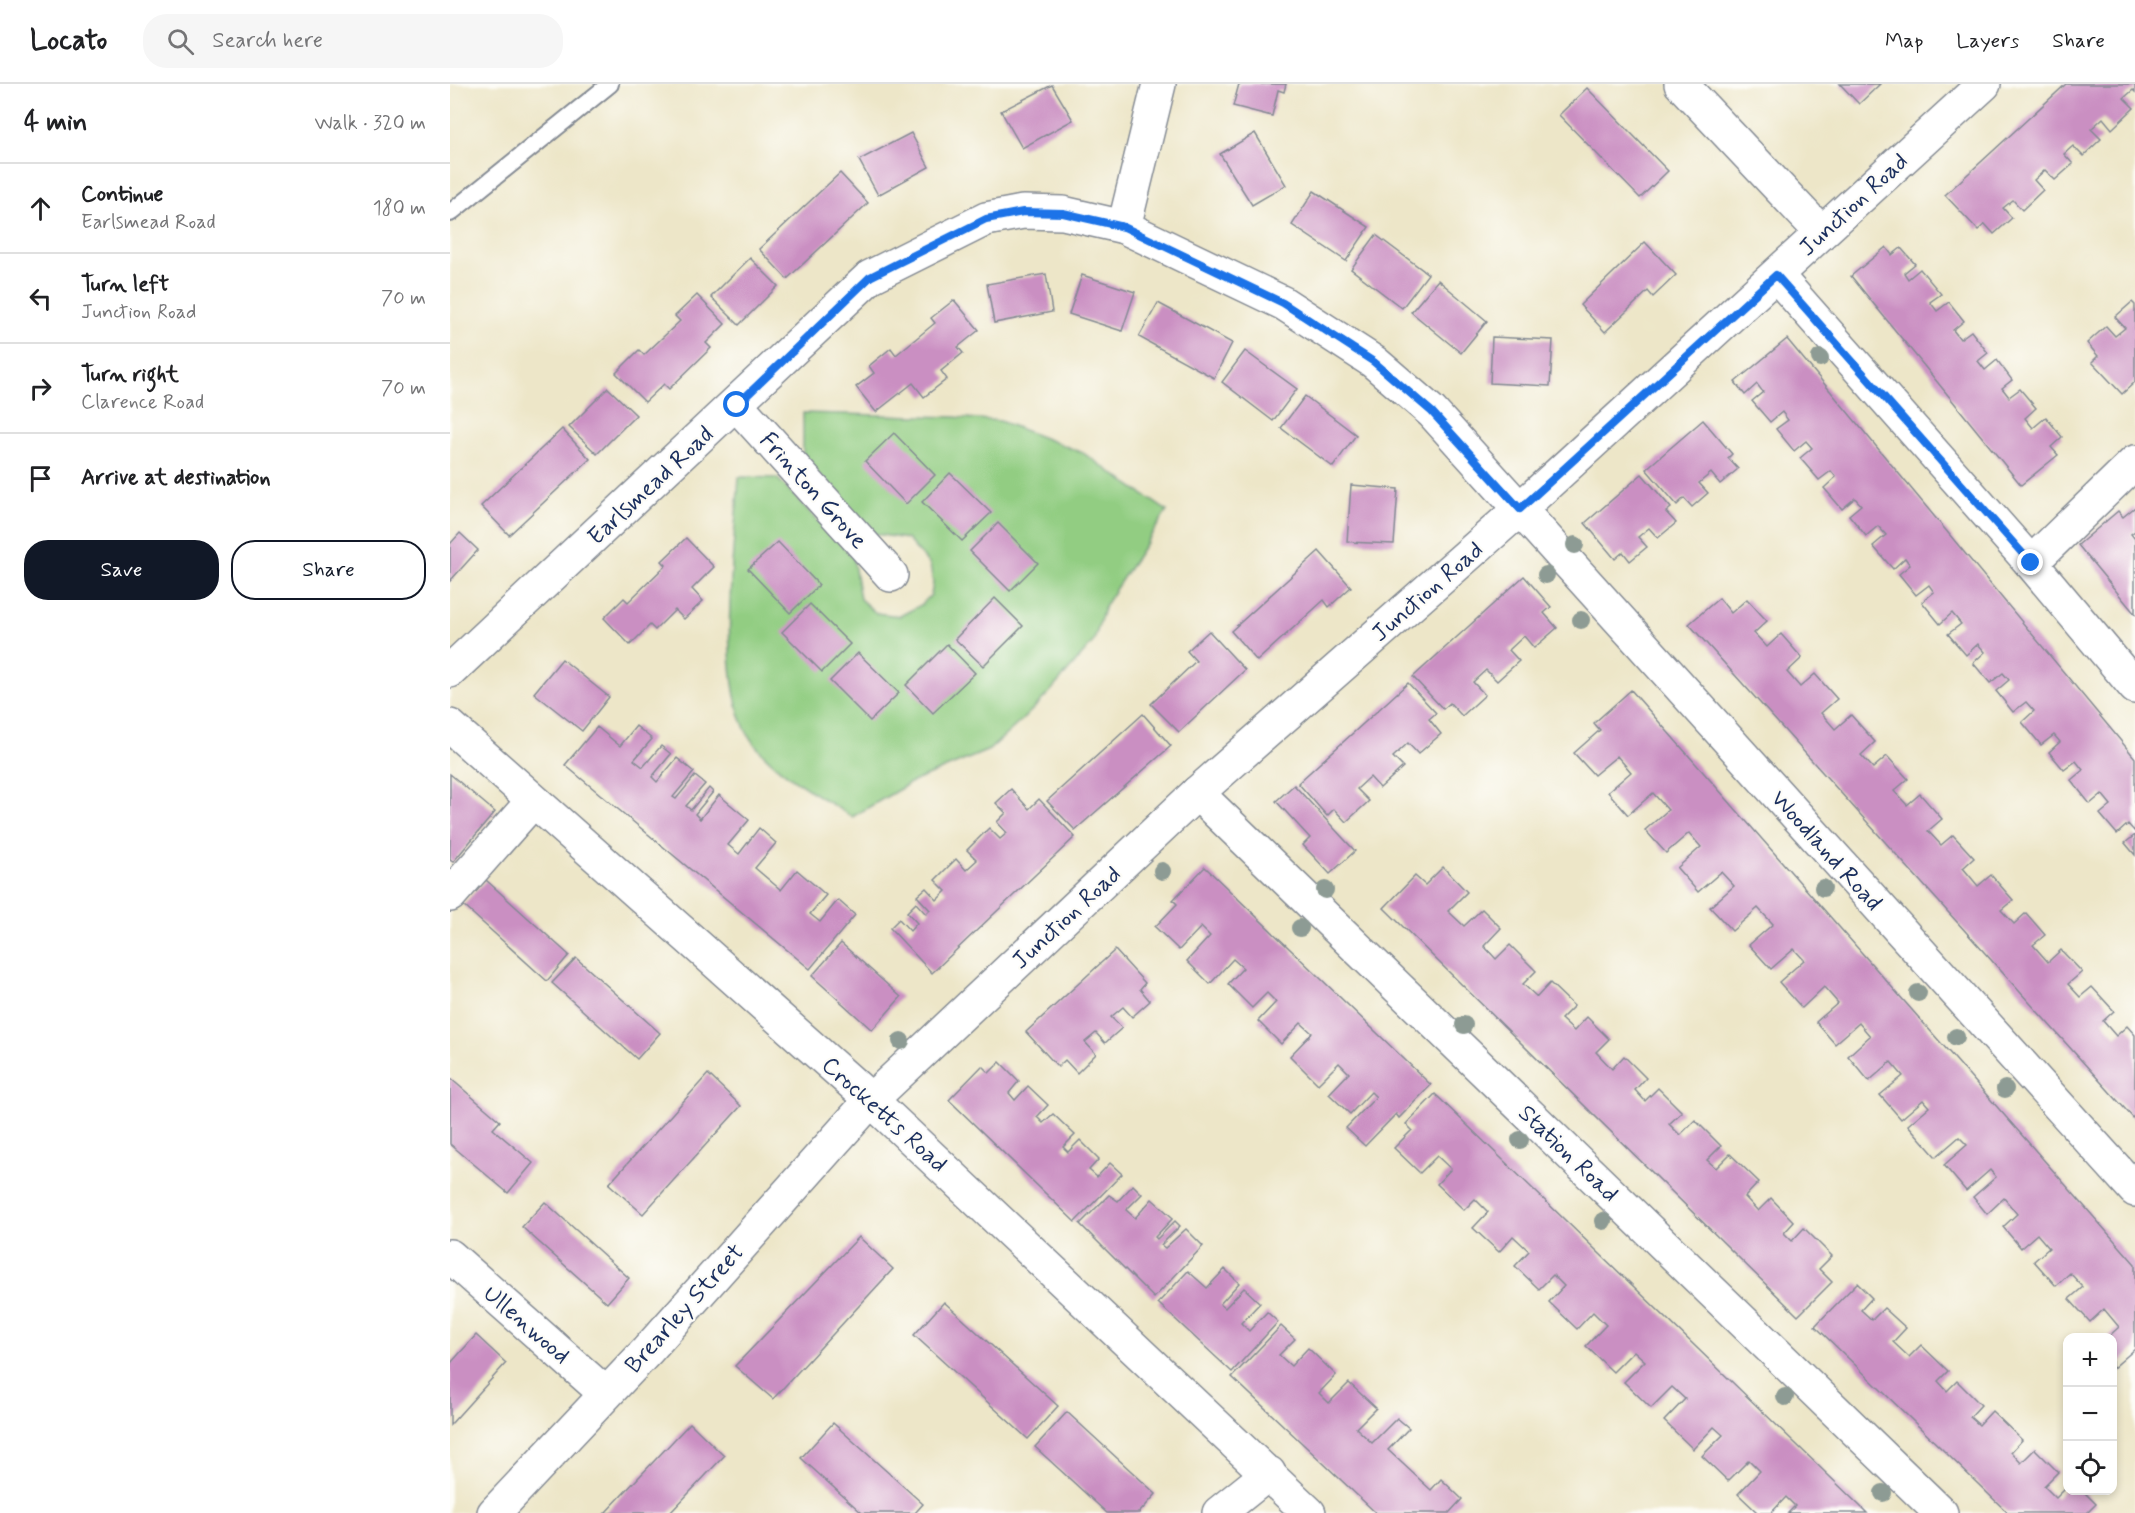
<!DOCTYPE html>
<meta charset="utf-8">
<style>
:root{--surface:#fff;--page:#f6f6f6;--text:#202124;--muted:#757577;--line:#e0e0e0;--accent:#111827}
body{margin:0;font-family:Mynerve,sans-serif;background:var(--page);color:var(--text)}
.controls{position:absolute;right:18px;bottom:18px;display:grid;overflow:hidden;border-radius:12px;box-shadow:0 3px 9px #0003}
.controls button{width:54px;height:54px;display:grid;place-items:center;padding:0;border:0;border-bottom:2px solid var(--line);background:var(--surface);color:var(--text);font:30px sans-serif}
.stop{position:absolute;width:18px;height:18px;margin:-14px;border:4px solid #1a73e8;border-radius:50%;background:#fff}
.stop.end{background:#1a73e8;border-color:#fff;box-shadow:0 2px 6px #0008}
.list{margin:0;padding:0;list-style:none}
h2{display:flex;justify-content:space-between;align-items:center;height:78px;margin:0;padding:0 24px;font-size:26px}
h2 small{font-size:20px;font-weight:400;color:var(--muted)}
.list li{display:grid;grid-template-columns:39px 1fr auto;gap:18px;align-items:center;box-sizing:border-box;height:90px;padding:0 24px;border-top:2px solid var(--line)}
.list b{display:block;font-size:22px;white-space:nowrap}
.list p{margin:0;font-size:20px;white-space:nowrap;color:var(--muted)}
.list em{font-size:20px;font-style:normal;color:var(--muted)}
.actions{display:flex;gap:12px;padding:18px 24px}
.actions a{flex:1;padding:14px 0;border:2px solid var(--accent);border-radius:24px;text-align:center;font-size:21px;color:var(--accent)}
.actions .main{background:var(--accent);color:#fff}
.icon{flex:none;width:33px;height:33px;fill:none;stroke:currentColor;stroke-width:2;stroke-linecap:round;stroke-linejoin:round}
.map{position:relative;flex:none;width:1685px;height:1429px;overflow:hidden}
header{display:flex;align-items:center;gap:36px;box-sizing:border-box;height:84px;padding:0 30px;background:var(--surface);border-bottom:2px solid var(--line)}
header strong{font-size:28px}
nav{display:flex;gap:33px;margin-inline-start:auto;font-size:21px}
.search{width:420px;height:54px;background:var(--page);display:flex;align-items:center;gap:15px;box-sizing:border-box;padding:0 21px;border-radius:24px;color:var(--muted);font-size:22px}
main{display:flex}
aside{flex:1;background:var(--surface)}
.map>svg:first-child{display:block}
</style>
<header>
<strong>Locato</strong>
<div class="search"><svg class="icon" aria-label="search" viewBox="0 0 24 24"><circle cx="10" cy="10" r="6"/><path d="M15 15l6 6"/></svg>Search here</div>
<nav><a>Map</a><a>Layers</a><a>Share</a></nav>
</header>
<main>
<aside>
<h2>4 min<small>Walk · 320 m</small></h2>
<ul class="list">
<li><svg class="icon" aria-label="ahead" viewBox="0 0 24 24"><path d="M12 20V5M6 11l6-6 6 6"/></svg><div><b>Continue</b><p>Earlsmead Road</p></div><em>180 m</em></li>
<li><svg class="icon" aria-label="left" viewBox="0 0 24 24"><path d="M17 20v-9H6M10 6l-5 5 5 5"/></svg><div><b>Turn left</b><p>Junction Road</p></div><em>70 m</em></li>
<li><svg class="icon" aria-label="right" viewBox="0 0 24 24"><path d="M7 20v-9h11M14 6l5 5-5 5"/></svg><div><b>Turn right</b><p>Clarence Road</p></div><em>70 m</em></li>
<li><svg class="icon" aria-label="arrive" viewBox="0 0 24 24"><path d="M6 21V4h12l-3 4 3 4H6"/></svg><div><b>Arrive at destination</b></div></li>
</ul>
<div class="actions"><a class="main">Save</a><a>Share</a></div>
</aside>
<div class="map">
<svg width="1685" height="1429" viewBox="0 0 1685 1429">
<rect width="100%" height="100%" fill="#fdfcf7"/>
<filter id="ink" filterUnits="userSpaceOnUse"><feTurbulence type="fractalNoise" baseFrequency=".0167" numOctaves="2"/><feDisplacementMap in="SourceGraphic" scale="12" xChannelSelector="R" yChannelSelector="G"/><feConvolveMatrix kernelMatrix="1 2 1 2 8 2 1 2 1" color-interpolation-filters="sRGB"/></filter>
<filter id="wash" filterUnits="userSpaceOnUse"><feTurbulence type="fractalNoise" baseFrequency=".008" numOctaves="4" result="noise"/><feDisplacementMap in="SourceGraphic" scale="24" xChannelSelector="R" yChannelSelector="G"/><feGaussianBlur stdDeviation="1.35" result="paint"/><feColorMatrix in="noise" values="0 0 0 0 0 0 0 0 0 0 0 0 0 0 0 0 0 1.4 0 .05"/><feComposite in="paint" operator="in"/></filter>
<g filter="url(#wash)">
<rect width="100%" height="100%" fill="#ede6c8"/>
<path fill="#92cd82" stroke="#567e70" stroke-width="1.5" d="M353,329L504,333L550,337L633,369L717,427L655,521L644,557L599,609L572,636L539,666L460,699L402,733C371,713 329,690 306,662C262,612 285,458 289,393L327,394L403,473L410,515L426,529L450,532L471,521L481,511L483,499L480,481L457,455L425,450L353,375Z"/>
<g id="blocks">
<g fill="#ca8fc2">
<polygon points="789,0 836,0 834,8 828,6 822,32 783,22"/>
<polygon points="1390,0 1430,0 1409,20"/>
<polygon points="1616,0 1685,0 1685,8 1683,6 1674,14 1684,24 1662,45 1653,34 1641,45 1651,55 1633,72 1623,62 1614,70 1623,80 1605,96 1595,86 1584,96 1593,106 1572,126 1563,116 1553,124 1562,134 1544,150 1535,140 1528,146 1495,111"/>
<polygon points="602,1 623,36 572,64 551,27"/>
<polygon points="1137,4 1218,87 1190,114 1109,31"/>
<polygon points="461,49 479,83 428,111 409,76"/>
<polygon points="805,49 836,101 802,121 770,70"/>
<polygon points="390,89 418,119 337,195 309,165"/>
<polygon points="864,107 919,143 896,177 842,141"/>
<polygon points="926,151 978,190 952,224 901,185"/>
<polygon points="1195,158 1226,191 1203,213 1198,207 1155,248 1130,221"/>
<polygon points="1436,163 1442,171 1451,164 1465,180 1454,189 1458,195 1470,185 1491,210 1480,218 1487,227 1499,218 1514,237 1503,246 1510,255 1521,247 1538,269 1528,277 1535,286 1547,276 1562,296 1552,304 1559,313 1570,305 1586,324 1575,334 1583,344 1596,333 1612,353 1601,363 1608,371 1571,401 1401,192"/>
<polygon points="300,174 328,202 289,241 261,213"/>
<polygon points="596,190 602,228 544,239 537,200"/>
<polygon points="632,191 685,208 672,247 619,230"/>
<polygon points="988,196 1037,237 1011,269 961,228"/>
<polygon points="247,211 275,240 256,259 261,264 219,305 214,300 195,318 166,289 189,266 194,271 230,237 225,232"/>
<polygon points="504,216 529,246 508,263 513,269 491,287 497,295 474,313 463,299 426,328 406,303 424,289 419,282 441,264 446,271 485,239 481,234"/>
<polygon points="1682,218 1685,221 1685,298 1672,310 1642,278 1648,272 1637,259 1656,242 1665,252 1675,244 1665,233"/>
<polygon points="708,219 782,259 764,294 689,253"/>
<polygon points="1042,253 1103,256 1100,302 1040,299"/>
<polygon points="1337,255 1685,674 1685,748 1678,740 1667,750 1650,730 1661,721 1652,710 1640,720 1621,696 1633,686 1626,677 1614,686 1599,668 1610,658 1604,651 1591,661 1572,638 1584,627 1576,618 1563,628 1546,607 1559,596 1553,589 1540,599 1523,579 1535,568 1528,560 1516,571 1498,550 1511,540 1502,529 1490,540 1472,518 1484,508 1479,501 1466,511 1449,490 1460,481 1455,474 1443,485 1423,462 1436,451 1428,442 1416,452 1399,431 1411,421 1405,414 1392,425 1374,404 1386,393 1381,387 1369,396 1350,374 1362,364 1356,357 1344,367 1326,345 1338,336 1332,328 1320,338 1302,317 1313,308 1307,300 1295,311 1285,298"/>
<polygon points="795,267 847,305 823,337 772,298"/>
<polygon points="158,304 186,331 147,370 119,343"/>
<polygon points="855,312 906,351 883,383 831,344"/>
<polygon points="1253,336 1282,370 1278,374 1288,385 1270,400 1261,389 1249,399 1258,409 1242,423 1234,414 1227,421 1196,385"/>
<polygon points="112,345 140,375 59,451 31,422"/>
<polygon points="444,349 485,391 456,420 415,377"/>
<polygon points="500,389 541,429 512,457 472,418"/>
<polygon points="1192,390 1221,424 1216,428 1226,439 1208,454 1199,444 1188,453 1197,463 1180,477 1173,468 1165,475 1135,439"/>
<polygon points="901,401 948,405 944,460 897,458"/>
<polygon points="1685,423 1685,447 1681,450 1685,455 1685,530 1628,461 1668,427 1673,433"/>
<polygon points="548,439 588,479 560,507 520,467"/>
<polygon points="10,449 28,466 0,497 0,460"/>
<polygon points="236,454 264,483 242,505 253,517 234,535 225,526 205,546 200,541 180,561 154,534 174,514 178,518 216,481 212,477"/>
<polygon points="328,458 369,501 340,529 298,485"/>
<polygon points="869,467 901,503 879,523 874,516 807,577 781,547"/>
<polygon points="1074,492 1101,523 1094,529 1107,544 1084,564 1074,552 1059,566 1069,577 1047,597 1036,586 1023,598 1035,611 1012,632 1000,619 993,625 963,593"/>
<polygon points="545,514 573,542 533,582 505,555"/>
<polygon points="1269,514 1281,529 1297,515 1317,537 1304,549 1317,563 1331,550 1352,574 1337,588 1350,603 1365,590 1387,615 1371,629 1385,645 1401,631 1425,658 1411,671 1423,684 1437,672 1458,695 1444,707 1457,721 1470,710 1492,735 1478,747 1491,761 1503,751 1524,774 1513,784 1528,802 1541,791 1563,816 1551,826 1564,840 1576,829 1595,851 1583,861 1598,878 1611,866 1632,888 1618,900 1630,913 1642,903 1664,927 1653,937 1666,952 1677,942 1685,951 1685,1036 1239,540"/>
<polygon points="360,520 400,560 372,588 332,548"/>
<polygon points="759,547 795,586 729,648 701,620 746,577 737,567"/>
<polygon points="497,560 525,589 483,629 456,601"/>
<polygon points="408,569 449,609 420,637 380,597"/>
<polygon points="112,575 159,613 132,647 84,609"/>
<polygon points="958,599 986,629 979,635 991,650 968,670 958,659 943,673 953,683 930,704 920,693 907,705 919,717 896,738 884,725 877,732 848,699"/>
<polygon points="1181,606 1685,1180 1685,1265 1662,1285 1662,1254 1657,1254 1669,1243 1654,1225 1640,1238 1619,1215 1633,1203 1620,1189 1606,1202 1584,1177 1599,1164 1587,1150 1571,1164 1553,1143 1567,1130 1554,1114 1537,1130 1523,1113 1546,1093 1540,1086 1516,1107 1494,1081 1517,1061 1509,1053 1486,1073 1458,1041 1479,1023 1473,1016 1451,1035 1430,1011 1453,992 1441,978 1419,997 1398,972 1420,952 1409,939 1385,960 1366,938 1388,919 1374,903 1352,924 1329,898 1354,876 1344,865 1321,885 1299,861 1323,840 1308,824 1282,847 1260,823 1284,802 1271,788 1248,808 1227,784 1251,763 1239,749 1216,769 1195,746 1218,726 1203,709 1178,731 1158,708 1181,688 1167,672 1144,691 1124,669 1150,646 1144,639"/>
<polygon points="693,630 721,662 625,746 597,717"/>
<polygon points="186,642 202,655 184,676 193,683 211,662 221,670 202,693 207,698 227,674 244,688 223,713 226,715 245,692 255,700 236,722 241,726 259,704 263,708 245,730 250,735 269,711 299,736 278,761 289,770 309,744 326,759 305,784 331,806 347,786 376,811 360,830 370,838 388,816 405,831 360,885 115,681 147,643 170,662"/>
<polygon points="0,690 45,728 3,778 0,776"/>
<polygon points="844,701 905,767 880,790 853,761 860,754 826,717"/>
<polygon points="561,705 579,725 589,715 625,753 482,889 440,844 449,835 460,847 467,839 457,828 466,819 476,830 480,826 467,812 476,804 487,816 496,807 485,796 506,775 516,786 527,776 517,766 539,744 550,755 557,749 547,738 556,729 546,719"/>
<polygon points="1685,751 1685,771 1675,759"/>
<polygon points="755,783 981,1001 949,1034 946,1030 915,1062 896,1044 926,1013 921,1008 900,1030 879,1010 899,989 889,979 868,1000 840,972 862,949 851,939 831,960 808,937 826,918 817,909 802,924 778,900 793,884 783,875 760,900 737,877 760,852 751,843 729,866 705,843 727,820 723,816"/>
<polygon points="993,783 1017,808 998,827 1014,842 1032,825 1051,844 1034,862 1046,875 1060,861 1086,887 1073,900 1087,913 1100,899 1124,922 1111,935 1124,947 1137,933 1159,955 1146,968 1162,985 1174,972 1196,994 1185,1006 1195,1017 1208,1004 1232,1028 1219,1040 1230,1051 1245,1036 1271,1062 1257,1076 1266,1084 1280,1070 1309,1098 1295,1113 1308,1127 1321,1114 1344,1138 1334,1149 1342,1157 1354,1144 1382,1172 1369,1185 1382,1198 1348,1232 934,824 965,792 975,801"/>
<polygon points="36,796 119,871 97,897 13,821"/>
<polygon points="391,859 451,913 422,946 362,892"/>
<polygon points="665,866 695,899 690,905 700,917 682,933 673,923 661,933 672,944 655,959 646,949 635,958 646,970 627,989 615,976 608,983 576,948"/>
<polygon points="126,874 210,949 187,975 102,899"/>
<polygon points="550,978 569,997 559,1009 565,1016 578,1002 598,1021 587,1033 593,1039 603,1030 625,1051 613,1063 618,1068 630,1056 649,1075 639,1086 647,1093 660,1079 672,1090 625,1138 499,1016 532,982 539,989"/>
<polygon points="258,990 291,1022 193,1130 159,1100"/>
<polygon points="0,994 50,1037 43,1045 83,1079 58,1109 0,1060"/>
<polygon points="985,1010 1409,1421 1417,1429 1338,1429 1345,1422 1336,1413 1321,1429 1308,1429 1288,1410 1310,1387 1299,1376 1278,1397 1252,1372 1273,1351 1264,1343 1243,1365 1214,1337 1235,1315 1222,1303 1201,1324 1174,1298 1195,1277 1184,1267 1163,1288 1136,1262 1156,1241 1143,1228 1127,1245 1099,1218 1114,1202 1103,1191 1089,1205 1065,1182 1079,1167 1063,1152 1049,1168 1023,1144 1038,1128 1025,1115 1014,1126 987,1100 1001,1085 987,1072 970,1089 944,1064 962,1046 956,1040"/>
<polygon points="683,1101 692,1110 676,1126 685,1134 702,1115 723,1134 705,1153 707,1155 725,1137 730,1142 711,1161 715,1164 736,1145 753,1162 704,1214 630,1140 659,1111 668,1117"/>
<polygon points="95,1118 179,1194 157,1219 72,1143"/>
<polygon points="409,1153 443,1185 323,1315 285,1282"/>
<polygon points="775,1185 789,1199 770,1220 775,1224 794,1204 810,1219 791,1239 799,1247 817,1228 828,1238 782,1288 708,1219 738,1187 757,1204"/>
<polygon points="1407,1199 1422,1214 1411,1226 1422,1236 1434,1224 1456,1244 1443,1258 1459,1273 1471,1261 1498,1287 1488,1297 1497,1307 1507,1297 1531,1321 1520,1333 1529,1341 1542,1327 1572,1356 1561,1368 1571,1379 1585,1365 1608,1388 1594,1402 1606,1414 1618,1402 1618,1406 1632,1406 1646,1420 1637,1429 1558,1429 1365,1242"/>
<polygon points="494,1218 608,1322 578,1355 464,1251"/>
<polygon points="831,1242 845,1255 829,1271 841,1282 858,1264 886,1291 869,1309 879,1319 899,1299 926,1324 906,1344 922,1359 947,1334 959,1344 938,1366 981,1406 991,1395 1012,1415 999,1429 926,1429 782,1293"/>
<polygon points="26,1251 56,1279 0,1341 0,1280"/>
<polygon points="617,1328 706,1410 689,1429 657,1429 585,1363"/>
<polygon points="240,1339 274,1372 220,1429 155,1429"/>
<polygon points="383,1339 473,1420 465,1429 412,1429 351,1374"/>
</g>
</g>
</g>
<g filter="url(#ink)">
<use href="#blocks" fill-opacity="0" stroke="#848a93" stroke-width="1.5"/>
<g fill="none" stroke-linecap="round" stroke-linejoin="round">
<defs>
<polyline id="service" points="0,129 160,0"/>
<g id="minor">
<polyline points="1231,0 1371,148"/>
<polyline points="674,143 709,0"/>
<polyline points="1326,191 1581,479 1685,603"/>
<polyline points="287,321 441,491"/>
<polyline points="1581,479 1685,378"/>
<polyline points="0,587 420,193 536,135 573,128 613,129 674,143 833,219 924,278 982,328 1685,1106"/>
<polyline points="0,642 421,1016 859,1429"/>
<polyline points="747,709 1491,1429"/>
<polyline points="0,811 82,718"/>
<polyline points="0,1172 155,1309"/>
<polyline points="44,1429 197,1267 421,1016 747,709 1070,425 1534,0"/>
<polyline points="769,1429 819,1389"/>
</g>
</defs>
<use href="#service" stroke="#848a93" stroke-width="20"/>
<use href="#minor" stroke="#848a93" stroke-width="36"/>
<use href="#service" stroke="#fff" stroke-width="16"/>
<use href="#minor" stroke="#fff" stroke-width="33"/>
</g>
<g fill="#8d9b94">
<circle cx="1370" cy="274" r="9"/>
<circle cx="1125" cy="461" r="9"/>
<circle cx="1096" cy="491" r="9"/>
<circle cx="1131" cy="536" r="9"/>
<circle cx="712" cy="787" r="9"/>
<circle cx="1373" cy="804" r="9"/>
<circle cx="875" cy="806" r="9"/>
<circle cx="850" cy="844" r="9"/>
<circle cx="1468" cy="909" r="9"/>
<circle cx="1014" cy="941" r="9"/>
<circle cx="1506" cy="953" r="9"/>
<circle cx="451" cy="957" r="9"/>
<circle cx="1555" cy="1005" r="9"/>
<circle cx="1070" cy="1056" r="9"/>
<circle cx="1153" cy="1137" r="9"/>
<circle cx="1335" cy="1313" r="9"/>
<circle cx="1433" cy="1409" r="9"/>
</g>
</g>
<g fill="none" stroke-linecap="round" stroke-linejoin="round" filter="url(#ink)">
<polyline stroke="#1a73e8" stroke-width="8" points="287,321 420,193 536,135 573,128 613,129 674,143 833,219 924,278 982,328 1070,425 1326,191 1581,479"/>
</g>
<g text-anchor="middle" stroke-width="4.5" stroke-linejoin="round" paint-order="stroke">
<g font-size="24" fill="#1b2f5e" stroke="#fdfcf7">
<text transform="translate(1403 120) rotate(-43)" y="8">Junction Road</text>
<text transform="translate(200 401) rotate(-43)" y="8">Earlsmead Road</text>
<text transform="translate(364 406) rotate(48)" y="8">Frinton Grove</text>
<text transform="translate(977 507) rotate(-41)" y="8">Junction Road</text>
<text transform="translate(1377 766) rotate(48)" y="8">Woodland Road</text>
<text transform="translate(616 833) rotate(-43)" y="8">Junction Road</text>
<text transform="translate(435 1030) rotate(42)" y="8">Crocketts Road</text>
<text transform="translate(1119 1069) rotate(44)" y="8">Station Road</text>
<text transform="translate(234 1224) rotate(-48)" y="8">Brearley Street</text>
<text transform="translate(77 1240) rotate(41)" y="8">Ullenwood</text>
</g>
</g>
</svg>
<div class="controls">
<button>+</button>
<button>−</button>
<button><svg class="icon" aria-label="locate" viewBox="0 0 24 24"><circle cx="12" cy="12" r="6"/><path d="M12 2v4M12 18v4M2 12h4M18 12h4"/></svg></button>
</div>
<div class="stop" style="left:287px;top:321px"></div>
<div class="stop end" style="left:1581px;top:479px"></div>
</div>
</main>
